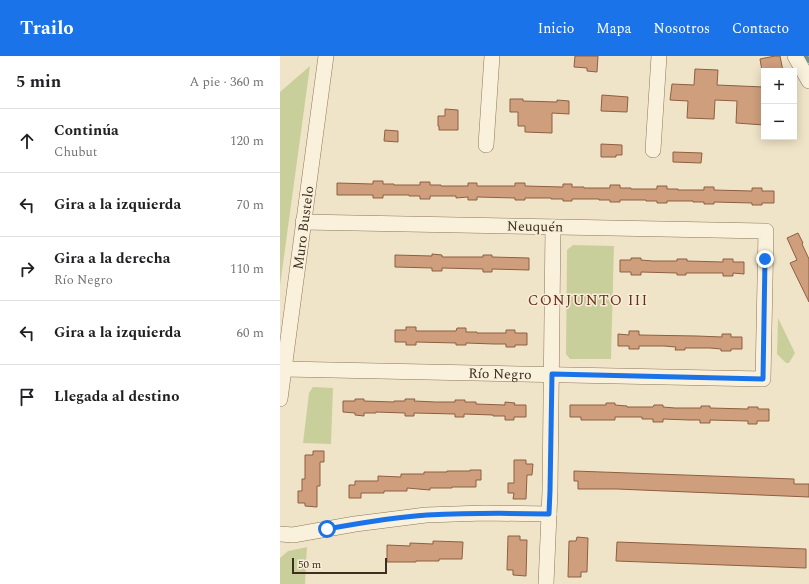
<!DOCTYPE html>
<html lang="es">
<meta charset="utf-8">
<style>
:root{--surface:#fff;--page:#f6f6f6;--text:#202124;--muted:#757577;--line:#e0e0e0;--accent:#1a73e8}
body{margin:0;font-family:Spectral,serif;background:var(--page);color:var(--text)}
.controls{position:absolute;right:12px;top:12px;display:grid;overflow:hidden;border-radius:0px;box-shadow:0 2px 10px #0003}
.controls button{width:36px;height:36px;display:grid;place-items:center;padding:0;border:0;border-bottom:1px solid var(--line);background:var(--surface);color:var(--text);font:20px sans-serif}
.scale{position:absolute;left:12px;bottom:10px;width:95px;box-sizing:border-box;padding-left:4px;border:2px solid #3d2e20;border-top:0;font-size:11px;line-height:14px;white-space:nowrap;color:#3d2e20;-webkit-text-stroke:3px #f7eed8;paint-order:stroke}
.stop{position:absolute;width:12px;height:12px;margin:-9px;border:3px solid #1a73e8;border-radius:50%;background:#fff}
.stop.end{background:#1a73e8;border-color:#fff;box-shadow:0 1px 4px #0008}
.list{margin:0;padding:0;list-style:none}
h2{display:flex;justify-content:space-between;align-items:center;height:52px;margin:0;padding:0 16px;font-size:17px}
h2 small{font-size:13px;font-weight:400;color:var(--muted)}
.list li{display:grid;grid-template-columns:26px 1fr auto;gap:12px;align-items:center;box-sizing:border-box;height:64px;padding:0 16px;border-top:1px solid var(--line)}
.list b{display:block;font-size:15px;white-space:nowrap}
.list p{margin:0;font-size:13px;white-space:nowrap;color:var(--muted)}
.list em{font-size:13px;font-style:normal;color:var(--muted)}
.icon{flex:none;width:22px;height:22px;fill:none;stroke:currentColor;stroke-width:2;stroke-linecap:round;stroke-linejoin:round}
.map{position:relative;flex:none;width:529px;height:528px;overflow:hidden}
header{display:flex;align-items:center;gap:24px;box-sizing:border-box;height:56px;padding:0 20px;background:var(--accent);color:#fff}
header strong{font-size:19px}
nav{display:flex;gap:22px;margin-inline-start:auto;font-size:14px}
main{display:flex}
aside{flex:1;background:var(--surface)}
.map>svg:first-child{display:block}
</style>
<header>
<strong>Trailo</strong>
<nav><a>Inicio</a><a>Mapa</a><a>Nosotros</a><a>Contacto</a></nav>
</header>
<main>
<aside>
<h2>5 min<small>A pie · 360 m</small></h2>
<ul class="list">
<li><svg class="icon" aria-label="ahead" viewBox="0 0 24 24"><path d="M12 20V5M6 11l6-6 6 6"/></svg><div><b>Continúa</b><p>Chubut</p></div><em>120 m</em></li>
<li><svg class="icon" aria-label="left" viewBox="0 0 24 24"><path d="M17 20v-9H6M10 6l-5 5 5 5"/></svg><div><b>Gira a la izquierda</b></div><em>70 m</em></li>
<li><svg class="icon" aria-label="right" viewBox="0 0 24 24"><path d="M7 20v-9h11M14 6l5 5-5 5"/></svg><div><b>Gira a la derecha</b><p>Río Negro</p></div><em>110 m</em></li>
<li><svg class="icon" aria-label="left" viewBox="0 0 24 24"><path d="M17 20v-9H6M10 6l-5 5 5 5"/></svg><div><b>Gira a la izquierda</b></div><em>60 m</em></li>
<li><svg class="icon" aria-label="arrive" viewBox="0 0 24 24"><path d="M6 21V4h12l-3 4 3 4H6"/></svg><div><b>Llegada al destino</b></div></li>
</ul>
</aside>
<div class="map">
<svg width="529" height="528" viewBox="0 0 529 528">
<rect width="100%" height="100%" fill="#f0e4c8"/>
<g fill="#c9cf9b">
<polygon points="30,10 0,230 0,36"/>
<polygon points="293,189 334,190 331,303 290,303 286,298 287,194"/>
<polygon points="498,262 515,297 509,307 506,307 497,298"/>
<polygon points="33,331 53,332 51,388 23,387 29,337"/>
<polygon points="27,491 25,528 0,528 0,502 8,495"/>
</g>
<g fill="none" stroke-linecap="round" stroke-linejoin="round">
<polyline stroke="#6f938a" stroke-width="4" points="526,0 529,5"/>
</g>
<g fill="#cf9f7d" stroke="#8d5f41">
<polygon points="295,0 318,0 317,16 307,15 307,12 294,11"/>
<polygon points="495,0 500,0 503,15 482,15 480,3"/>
<polygon points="415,13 438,14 437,29 484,31 484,69 456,67 457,45 435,44 434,63 407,62 408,45 390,44 392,28 414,29"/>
<polygon points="322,39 348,41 347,56 321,55"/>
<polygon points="230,43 243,43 243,45 277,46 277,44 289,45 289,58 272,57 272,77 245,76 245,70 238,70 238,56 230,56"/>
<polygon points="165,53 178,54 178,74 159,74 159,70 158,70 158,60 165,60"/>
<polygon points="105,74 118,75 118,86 104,85"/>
<polygon points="321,88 342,89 342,99 336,99 336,101 321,101"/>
<polygon points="393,96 422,97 421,107 393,106"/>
<polygon points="93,125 103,125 103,128 114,128 114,129 140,129 140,126 150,126 150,129 161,129 161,130 188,130 188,127 197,127 197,130 235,130 235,127 245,127 245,130 283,131 283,128 292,128 292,131 304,131 304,132 330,132 330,129 340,129 340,132 351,132 351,133 377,133 377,130 387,130 387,133 398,133 398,134 424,134 424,131 434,131 434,134 472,135 472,132 482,132 482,135 494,135 494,147 482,147 482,149 472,149 472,147 434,146 434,148 424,148 424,146 413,146 413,145 387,145 387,147 377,147 377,145 366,145 366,144 340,144 340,146 330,146 330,144 319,144 319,143 292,143 292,145 283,145 283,143 271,143 271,142 245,142 245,144 235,144 235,142 197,141 197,144 188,144 188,141 176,142 176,140 150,140 150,143 140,143 140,140 129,140 129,139 103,139 103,142 93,142 93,139 57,139 57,127 93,128"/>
<polygon points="518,177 523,187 522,188 529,203 529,246 510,207 517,204 507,182"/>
<polygon points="152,198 162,199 162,201 203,201 203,199 212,199 212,201 249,202 249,214 212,213 212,216 203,216 203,213 162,212 162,215 152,215 152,212 115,211 115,199 152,200"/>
<polygon points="351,202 361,202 361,204 373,205 397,205 397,203 407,203 407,205 443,206 443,203 453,203 453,206 464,206 464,218 453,217 453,220 443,220 443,217 406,217 406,219 397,219 397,217 361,216 361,219 351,219 351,216 340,216 340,204 351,204"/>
<polygon points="126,271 136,271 136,275 176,275 177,272 186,272 186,276 197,276 197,277 226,277 226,274 235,274 235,277 247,277 247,289 235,289 235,291 226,291 226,288 214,288 186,287 186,289 176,289 176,287 136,286 136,289 126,289 126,286 115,286 115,274 126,274"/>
<polygon points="349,275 359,275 359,279 417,280 442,281 442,278 451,278 451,281 462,281 462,293 451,293 451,295 441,295 441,293 430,292 405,292 405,294 395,294 396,291 384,290 359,290 359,293 349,293 349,290 338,290 338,278 349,279"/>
<polygon points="75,343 84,343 84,345 114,346 114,345 125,345 125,343 135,343 134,345 156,346 175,346 175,344 185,344 185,346 196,346 196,348 225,349 225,346 235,347 234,349 246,349 246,361 234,361 234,364 225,364 225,360 213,360 213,359 184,358 184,361 175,361 175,358 134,357 134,360 125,360 125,357 96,356 96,357 84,357 84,360 75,359 75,357 63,356 63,345 75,345"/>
<polygon points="326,347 335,347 335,349 347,350 347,351 373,351 374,349 383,349 383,351 395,352 421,352 421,350 430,350 430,352 468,353 468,351 478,351 478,353 489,353 489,365 477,365 477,368 468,368 468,365 430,364 430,367 420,367 420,364 409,364 383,363 383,366 373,366 373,363 362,363 362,361 335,361 335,364 301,364 301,361 290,361 290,349 326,349"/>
<polygon points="33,395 44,395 44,406 40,406 40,430 37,430 37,451 25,450 25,447 18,447 18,435 22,435 22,423 25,423 25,399 33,399"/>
<polygon points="234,404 246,404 246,408 253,408 252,419 247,419 246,443 233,443 234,437 228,437 228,427 234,427"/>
<polygon points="190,414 201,414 201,424 196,424 196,431 172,431 172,432 150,432 150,434 127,432 127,435 104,435 104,437 81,437 81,442 69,442 69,429 75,429 75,425 98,425 98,420 121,421 121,418 144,418 144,416 167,416 167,415 190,415"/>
<polygon points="294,415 514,423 514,428 529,428 529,441 337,433 298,433 298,425 294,425"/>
<polygon points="228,480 240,480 240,484 247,484 246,520 233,519 233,514 227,514"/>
<polygon points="297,481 308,482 307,516 301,516 301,521 288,521 289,485 296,485"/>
<polygon points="153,485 183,486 182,503 159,503 159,505 136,505 136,506 107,506 107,489 130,490 130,487 153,488"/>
<polygon points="337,486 526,493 526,512 336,505"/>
</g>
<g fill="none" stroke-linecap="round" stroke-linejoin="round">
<defs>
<g id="minor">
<polyline points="515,0 529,25"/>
<polyline points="206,89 212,0"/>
<polyline points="373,94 379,0"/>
<path id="s1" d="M4,313L483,323L486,175L23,166"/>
<path id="s2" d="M0,343L46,0"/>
<polyline points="0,478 13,479 75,468 146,459 204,457 269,458"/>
<polyline points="266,528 270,435 273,171"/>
</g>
</defs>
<use href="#minor" stroke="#8d765c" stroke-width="16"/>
<use href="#minor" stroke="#faf1dc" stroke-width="15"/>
</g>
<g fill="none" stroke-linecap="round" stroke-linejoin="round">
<path stroke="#1a73e8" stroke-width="5" d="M47,473C80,467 114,461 147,459C188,457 229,457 269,458L270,435L272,318L483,323L485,203"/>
</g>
<g text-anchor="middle" stroke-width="3" stroke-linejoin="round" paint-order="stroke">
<g font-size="14" fill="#3d2e20" stroke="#f7eed8">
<text transform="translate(255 170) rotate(1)" y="5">Neuquén</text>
<text dy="5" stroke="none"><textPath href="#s2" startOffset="173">Muro Bustelo</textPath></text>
<text dy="5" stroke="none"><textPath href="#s1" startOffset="216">Río Negro</textPath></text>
</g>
<g font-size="15" letter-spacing="1" fill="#6b2e1e" stroke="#f7eed8">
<text x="308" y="249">CONJUNTO III</text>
</g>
</g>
</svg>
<div class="controls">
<button>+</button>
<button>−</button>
</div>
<div class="scale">50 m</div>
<div class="stop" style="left:47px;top:473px"></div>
<div class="stop end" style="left:485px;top:203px"></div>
</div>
</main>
